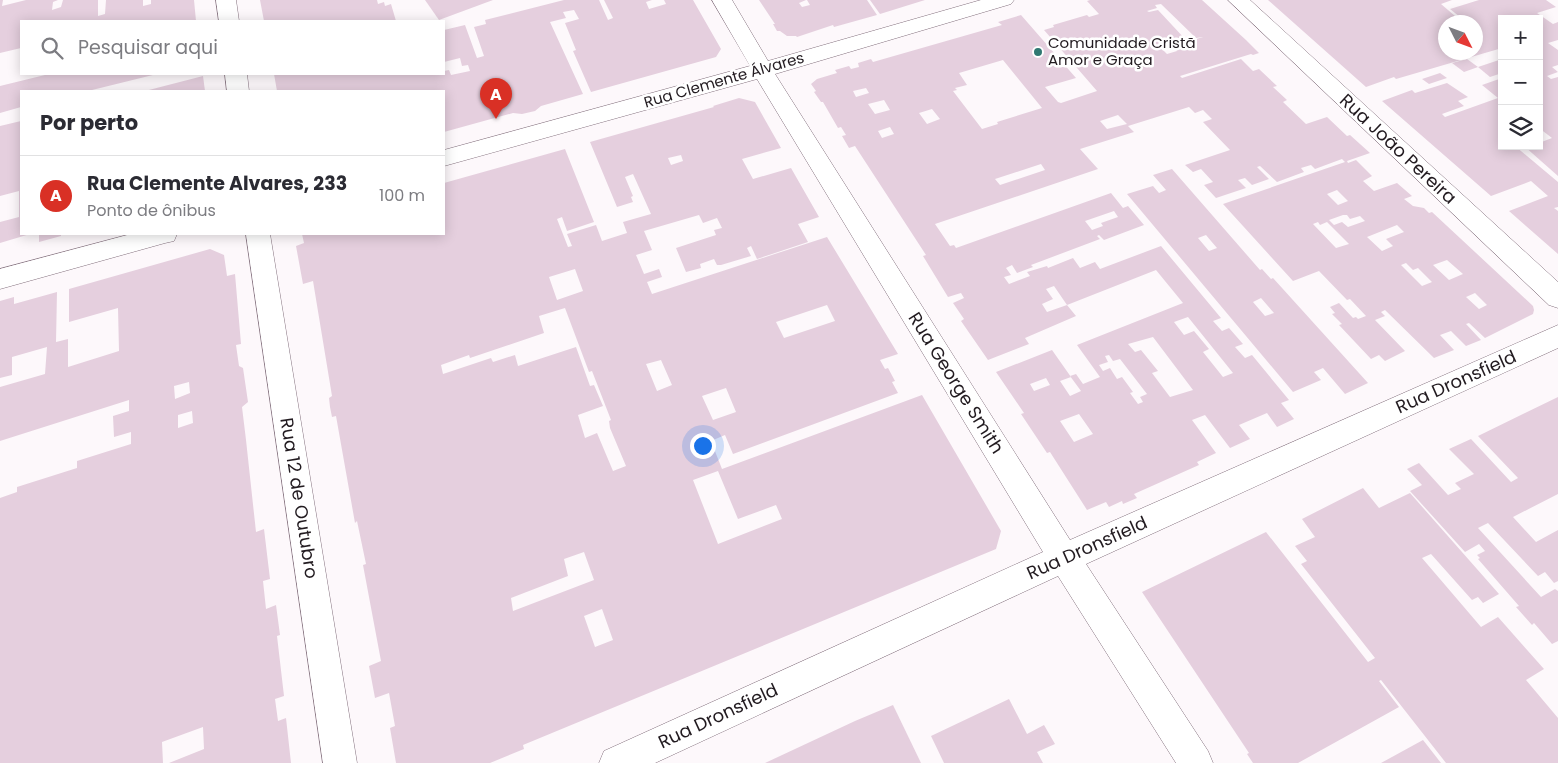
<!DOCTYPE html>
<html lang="pt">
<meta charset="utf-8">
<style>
:root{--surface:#fff;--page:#f7f7f7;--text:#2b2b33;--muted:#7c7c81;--line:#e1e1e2;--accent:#d93025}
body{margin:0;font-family:Poppins,sans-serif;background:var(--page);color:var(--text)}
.controls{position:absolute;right:15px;top:15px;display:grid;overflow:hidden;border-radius:0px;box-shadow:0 2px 12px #0003}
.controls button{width:45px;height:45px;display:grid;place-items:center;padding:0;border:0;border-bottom:1px solid var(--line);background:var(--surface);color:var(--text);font:25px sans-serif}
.compass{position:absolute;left:1438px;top:15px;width:45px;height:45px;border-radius:50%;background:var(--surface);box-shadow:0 2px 12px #0003;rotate:132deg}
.you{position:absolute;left:702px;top:445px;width:18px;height:18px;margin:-12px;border:4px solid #fff;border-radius:50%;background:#1a73e8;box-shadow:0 0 0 8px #1a73e833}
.badge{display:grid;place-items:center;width:32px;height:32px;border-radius:50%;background:var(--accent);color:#fff;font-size:16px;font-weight:700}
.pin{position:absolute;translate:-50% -41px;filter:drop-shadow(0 1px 2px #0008)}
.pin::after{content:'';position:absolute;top:26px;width:18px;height:15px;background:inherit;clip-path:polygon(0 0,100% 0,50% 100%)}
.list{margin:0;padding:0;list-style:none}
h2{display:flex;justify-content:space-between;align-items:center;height:65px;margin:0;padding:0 20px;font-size:21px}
h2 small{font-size:16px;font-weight:400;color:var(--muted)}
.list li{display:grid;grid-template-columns:32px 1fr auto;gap:15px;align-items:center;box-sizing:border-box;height:80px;padding:0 20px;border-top:1px solid var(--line)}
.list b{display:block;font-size:19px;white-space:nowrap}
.list p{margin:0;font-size:16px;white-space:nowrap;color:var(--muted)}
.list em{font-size:16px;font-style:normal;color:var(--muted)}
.icon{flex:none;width:28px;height:28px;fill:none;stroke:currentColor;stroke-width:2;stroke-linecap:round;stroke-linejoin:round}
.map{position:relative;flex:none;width:1558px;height:763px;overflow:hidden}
.search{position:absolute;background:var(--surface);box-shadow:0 2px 12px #0003;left:20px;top:20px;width:425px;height:55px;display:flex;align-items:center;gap:12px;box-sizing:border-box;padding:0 18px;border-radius:0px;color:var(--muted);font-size:19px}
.panel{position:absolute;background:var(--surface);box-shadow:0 2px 12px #0003;left:20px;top:90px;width:425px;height:145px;border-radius:0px}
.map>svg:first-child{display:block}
</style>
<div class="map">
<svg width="1558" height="763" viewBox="0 0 1558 763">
<rect width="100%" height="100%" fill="#fdf8fb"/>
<g fill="#e5cfde" fill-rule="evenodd">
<polygon points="0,0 3,0 2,6 26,0 58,0 53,2 52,10 61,7 63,0 98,0 98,16 105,14 106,0 143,0 143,6 151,4 151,0 194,0 196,21 21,21 21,48 0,53"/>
<polygon points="260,0 377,0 378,4 384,2 385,6 391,4 396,21 264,21"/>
<polygon points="425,0 493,0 439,20"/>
<polygon points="564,0 599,0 608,20 613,18 604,0 652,0 646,2 649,9 666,4 664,0 693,0 721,49 716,57 591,92 573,51 576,50 565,23 579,19 574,10 563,12 566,18 550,22 583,94 541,106 535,111 522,114 513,113 444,132 444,91 277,91 274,74 444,74 444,71 449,70 451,75 470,71 468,65 462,66 460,58 444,62 444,30 465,25 477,58 484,56 474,27 486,24 485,20"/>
<polygon points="759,0 806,0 799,3 802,7 810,5 807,0 867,0 877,15 834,27 833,25 797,37 796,36 787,36 780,31 777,31 773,24 775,24"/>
<polygon points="870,0 925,0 880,14"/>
<path d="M1090,0H1202L1246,40L1259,53L1253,55L1251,54L1180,76L1182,78L1241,59L1253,71L1259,69L1277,86L1273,87L1287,100L1283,102L1306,124L1327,117L1347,136L1350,135L1370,153L1347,161L1348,163L1356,160L1372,176L1363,181L1374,191L1397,183L1412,196L1404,199L1413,206L1424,208L1429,213L1432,212L1533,306L1534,310L1533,314L1485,338L1469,323L1466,324L1481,340L1466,346L1451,331L1440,335L1454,350L1434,358L1385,310L1381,312L1385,316L1375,320L1405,351L1385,361L1379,355L1371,359L1339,325L1342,324L1332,314L1335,313L1330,307L1339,303L1353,318L1356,317L1358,319L1366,316L1350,299L1347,300L1319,271L1293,281L1223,204L1345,162L1342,159L1315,169L1311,165L1301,168L1304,172L1277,182L1260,166L1257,167L1269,179L1252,185L1245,178L1238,180L1246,188L1216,198L1204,185L1213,182L1201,169L1193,172L1185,165L1230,150L1203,122L1212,119L1203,110L1195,113L1189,107L1128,126L1134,132L1080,149L1098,169L935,224L950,246L954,245L956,248L1111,193L1123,208L1128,206L1144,225L1104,240L1099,235L1097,236L1100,239L1031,265L1033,267L1017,273L1012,265L1006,268L1011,275L1004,277L1009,284L1030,276L1027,272L1047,266L1048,268L1073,258L1080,268L1095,262L1100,269L1161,246L1221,318L1213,321L1222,331L1229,328L1243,344L1235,347L1245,358L1252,355L1289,400L1281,403L1294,419L1277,427L1267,413L1239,425L1250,439L1230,448L1205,415L1192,420L1216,453L1197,462L1199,465L1134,494L1137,498L1123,504L1122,501L1109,507L1106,502L1087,510L1050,452L1047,453L1021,414L1024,413L996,372L1052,350L1071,377L1060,381L1070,396L1081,391L1070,376L1076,374L1083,384L1100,377L1077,345L1183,303L1156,270L1067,305L1054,286L1046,289L1053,299L1042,304L1047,312L1067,305L1076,316L1025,338L1029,344L988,360L961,321L964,319L953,303L964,298L961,293L948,297L923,256L926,255L855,146L849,148L842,136L846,135L841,127L838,128L823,102H821L814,92L816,91L811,84L817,79L837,73L835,70L849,66L851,69L859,67L858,63L871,59L873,62L1002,25L998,22L1021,15L1076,78L1045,87L1058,102L1061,103L1097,91L1044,30L1054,27L1053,25L1087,15L1089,17L1099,14L1087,1ZM1161,4L1196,38L1203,37L1173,46L1177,51L1167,54L1161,48L1186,40L1158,10L1149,12L1147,11L1157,8L1155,5ZM1003,60L1042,108L997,122L998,124L982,129L953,91L957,90L955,88L967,85L959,73ZM866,88L869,93L856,97L853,91ZM884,100L890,110L875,114L868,104ZM932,109L940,119L927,124L919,113ZM1118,115L1127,124L1107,129L1100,121ZM890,127L894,134L882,138L878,131ZM1041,164L1045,170L1000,185L995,179ZM1337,190L1348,201L1338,205L1327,194ZM1114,211L1118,217L1101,223L1103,226L1092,230L1085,221ZM1343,215H1347L1350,219L1360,216L1365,221L1348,227L1342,222L1334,225L1329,220ZM1318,222L1320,225L1327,222L1349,244L1336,248L1313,224ZM1397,225L1404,232L1386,239L1393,246L1382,251L1367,237ZM1447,260L1463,274L1449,280L1433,265ZM1406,263L1413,270L1418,268L1432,282L1422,286L1401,265ZM1475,293L1487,305L1479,309L1466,297ZM1188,317L1233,373L1223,377L1203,352L1209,349L1194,331L1184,335L1174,322ZM1153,337L1193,390L1170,397L1152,373L1158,371L1141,350L1135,352L1128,344ZM1109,355L1113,361L1120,359L1147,394L1140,397L1143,402L1138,404L1130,393L1133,392L1122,377L1117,379L1110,368L1103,371L1099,365L1108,362L1105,356ZM1046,378L1050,385L1034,391L1030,384ZM1079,414L1093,434L1074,442L1060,421Z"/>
<path d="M1268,0H1452L1441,4L1462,22L1465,21L1450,9L1479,0H1546L1556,7L1537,13L1553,24L1558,22V40L1548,43L1558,50V65L1552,67L1558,72L1547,76L1551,79L1558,77V176L1524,146H1539V143L1552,138L1539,128V19H1502V48L1396,79L1394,77L1366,87ZM1446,22H1476V52H1446Z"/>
<polygon points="1467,59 1478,67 1464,72 1452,63"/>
<polygon points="1502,59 1502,73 1490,77 1478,67"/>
<polygon points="1440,73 1447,78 1429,84 1422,79"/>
<polygon points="49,74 157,74 88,91 21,91 21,107 0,113 0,86"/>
<polygon points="203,76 205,91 145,91"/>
<polygon points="1502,78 1502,146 1515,146 1558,182 1558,207 1554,208 1558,211 1558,254 1509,211 1548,196 1531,181 1491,196 1382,101 1412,90 1415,93 1447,83 1468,97 1458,101 1464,106 1442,114 1445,117 1498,98 1482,85"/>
<path d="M739,98L755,102L781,148L742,159L753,179L791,168L819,217L798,224L808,242L757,259L751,246L747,248L751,256L721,265H717L714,259L700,264L701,268L686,272L676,248L716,235L714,230L722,228L717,218L703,223L699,215L644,231L652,250L636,255L644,274L659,269L662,277L647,282L652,294L827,237L898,354L880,360L885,369L888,368L895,381L892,382L898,393L733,454L725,435L711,441L722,469L922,395L1001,531L996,549L523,745L524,749L490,763H396L390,728L395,726L389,693L375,698L369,666L381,661L363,565L366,564L357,521L355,523L336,416L332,417L330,407L329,398L332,396L313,281L303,284L296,246L304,243L302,234H444V183L565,149L594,222L567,231L562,217L557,219L568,247L572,246L567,234L596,225L602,241L627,233L623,222L651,214L633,174L625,177L633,196L631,197L633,202L617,207L590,142L714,107L713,106ZM681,155L683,161L671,165L668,158ZM575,269L583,291L557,300L549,277ZM827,305L835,321L784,338L776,322ZM565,308L589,372L592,371L611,420L609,421L610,428L626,466L613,471L597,433L585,438L578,415L603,406L594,385L590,386L576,347L518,366L515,355L493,362L491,358L443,374L441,365L469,355L470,358L544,333L539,316ZM661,360L672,385L657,391L646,364ZM726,388L736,412L713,420L702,396ZM718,471L738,519L776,505L782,519L718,544L693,480ZM584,552L594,580L513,611L511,598L568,576L564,559ZM602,609L613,640L595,647L584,616Z"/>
<polygon points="21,121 21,234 30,234 0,243 0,222 19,217 19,191 0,196 0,126"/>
<path d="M1172,169L1260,270L1262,269L1271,279L1273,278L1368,383L1345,394L1323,368L1314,372L1321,380L1293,392L1127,194L1153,186L1159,193L1166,190L1153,175ZM1206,235L1211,241L1217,248L1209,251L1198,238ZM1261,298L1274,313L1265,316L1253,302Z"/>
<polygon points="39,234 61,234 61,236 39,242"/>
<path d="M210,249L224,255L227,276L235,274L241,344L236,345L239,366L243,368L248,402L242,407L246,440L256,532L264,529L270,579L263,581L266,609L276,605L280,635L277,636L284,696L275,699L278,721L286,718L291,763H169L204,749L203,727L162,742L163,763H0V498L17,492V487L77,468V461L131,444V432L114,437L113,416L129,411V400L0,441V387L45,374L47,347L12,357V375L0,378V301L14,297V304L57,292L56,342L68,339V367L119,351L118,308L69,322V289ZM189,382L190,393L175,399L174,386ZM192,411L193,423L178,428V415Z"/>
<polygon points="1558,397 1558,494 1513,517 1536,542 1558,530 1558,581 1554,583 1545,572 1538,576 1488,523 1478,528 1541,597 1555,589 1558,591 1558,641 1552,644 1534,623 1532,625 1516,607 1519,606 1478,559 1480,558 1477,555 1485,551 1479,544 1465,552 1410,491 1422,485 1407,469 1419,463 1448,495 1461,489 1455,483 1474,474 1449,449 1471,439 1511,482 1518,478 1478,436"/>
<polygon points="1363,488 1379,508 1410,493 1499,594 1483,603 1478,597 1472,600 1431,554 1422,558 1481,627 1498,617 1544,669 1526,680 1558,718 1558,763 1446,763 1381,680 1379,681 1399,707 1298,763 1253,763 1247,754 1249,753 1142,592 1266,532 1368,662 1375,658 1301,564 1307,561 1295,546 1315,537 1302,519"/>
<polygon points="1009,699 1027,734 1044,725 1055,744 1037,752 1043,763 944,763 931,736"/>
<polygon points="893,705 921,763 765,763 855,721"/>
<polygon points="1423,740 1441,763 1381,763"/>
</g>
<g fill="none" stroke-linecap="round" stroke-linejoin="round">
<defs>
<g id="minor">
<polygon points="216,0 236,0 239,21 219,21"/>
<polygon points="712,0 732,0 768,61 981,0 1014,0 1011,4 775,74 1070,540 1558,325 1558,348 1086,564 1208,751 1213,763 1176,763 1058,576 655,763 599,763 604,751 1043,552 757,79 444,166 444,150 750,66"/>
<polygon points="1228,0 1250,0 1558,282 1558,308 1549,305"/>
<polygon points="225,74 247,74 249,91 227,91"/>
<polygon points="131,234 177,234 174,241 165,243 0,289 0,269"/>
<polygon points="246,234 270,234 357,763 323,763"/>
</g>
</defs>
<use href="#minor" stroke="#83707d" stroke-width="1"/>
<use href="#minor" fill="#fff" fill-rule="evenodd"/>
</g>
<circle fill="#307872" stroke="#fff" stroke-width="2" cx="1038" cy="52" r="5"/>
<g text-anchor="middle" stroke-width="5" stroke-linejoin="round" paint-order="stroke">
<g font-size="15" fill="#221b20" stroke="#fff" text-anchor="start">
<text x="1048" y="48">Comunidade Cristã<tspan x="1048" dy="17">Amor e Graça</tspan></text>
</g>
<g font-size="15" fill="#221b20" stroke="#fff">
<text transform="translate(724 80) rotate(-16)" y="5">Rua Clemente Álvares</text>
</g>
<g font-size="18" fill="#221b20" stroke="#fff">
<text transform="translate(1398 149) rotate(43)" y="6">Rua João Pereira</text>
<text transform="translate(1456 382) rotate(-24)" y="6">Rua Dronsfield</text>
<text transform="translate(956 383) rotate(58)" y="6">Rua George Smith</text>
<text transform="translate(299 498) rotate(81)" y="6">Rua 12 de Outubro</text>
<text transform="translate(1087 548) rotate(-24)" y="6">Rua Dronsfield</text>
<text transform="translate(718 716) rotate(-25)" y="6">Rua Dronsfield</text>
</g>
</g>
</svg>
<div class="controls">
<button>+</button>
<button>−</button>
<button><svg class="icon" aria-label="layers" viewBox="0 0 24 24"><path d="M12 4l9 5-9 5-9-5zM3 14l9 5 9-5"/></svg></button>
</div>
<svg class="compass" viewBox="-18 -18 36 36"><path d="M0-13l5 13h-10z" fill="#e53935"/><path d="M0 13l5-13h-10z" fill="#7c7c81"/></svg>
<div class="you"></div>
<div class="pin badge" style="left:496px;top:119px">A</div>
<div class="search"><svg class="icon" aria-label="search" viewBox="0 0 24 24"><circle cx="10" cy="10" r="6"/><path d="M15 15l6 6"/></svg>Pesquisar aqui</div>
<section class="panel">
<h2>Por perto<small></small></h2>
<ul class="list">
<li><span class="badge">A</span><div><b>Rua Clemente Alvares, 233</b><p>Ponto de ônibus</p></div><em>100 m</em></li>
</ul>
</section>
</div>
